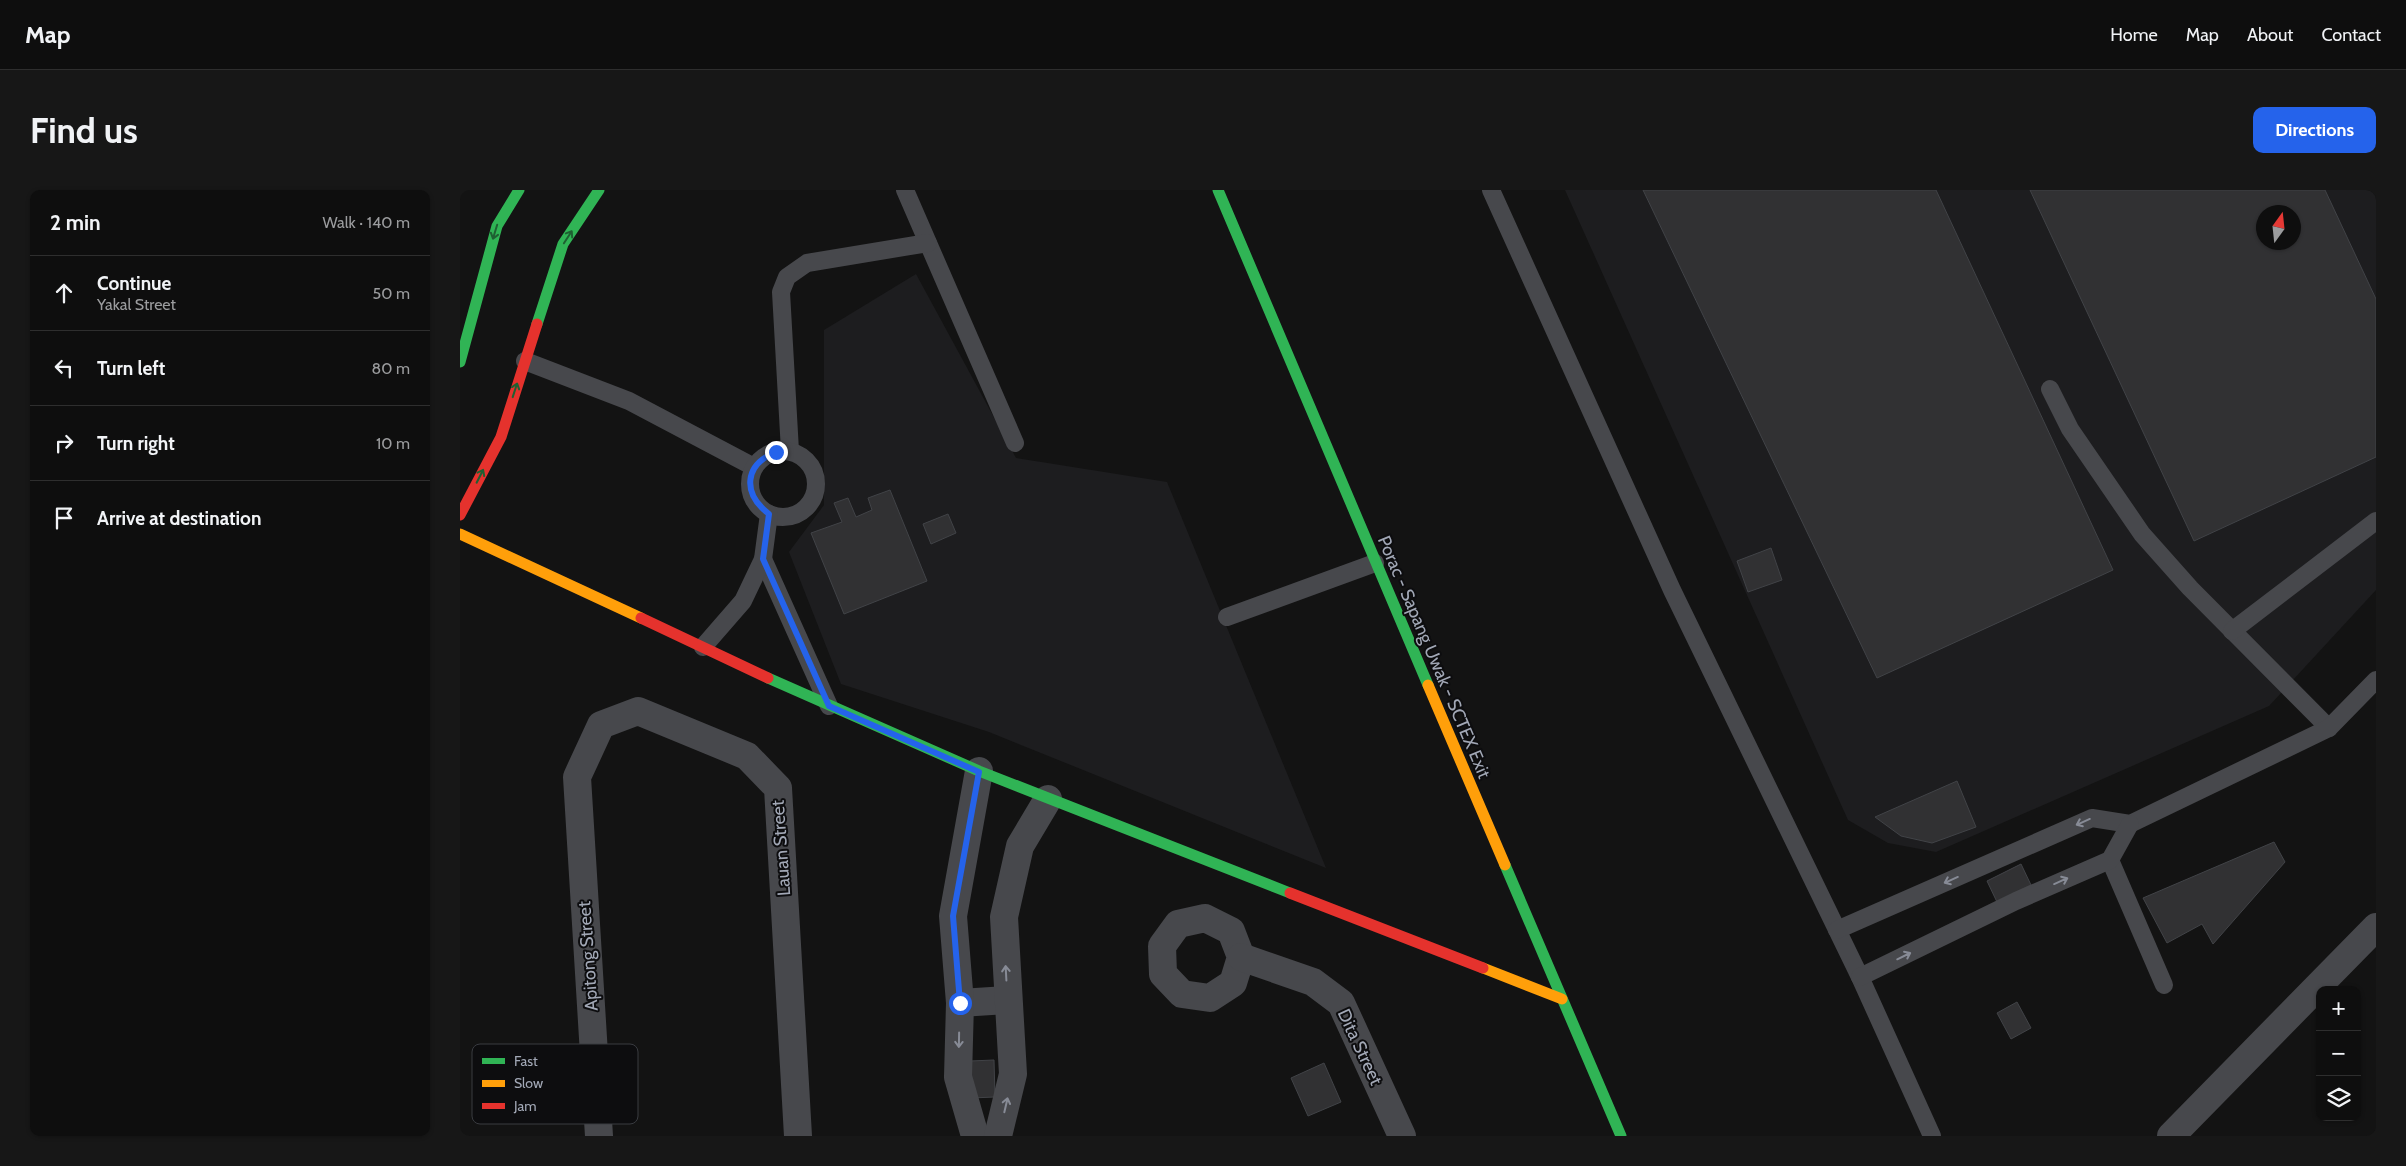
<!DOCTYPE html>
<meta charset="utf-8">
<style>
:root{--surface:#0e0e0e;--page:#171717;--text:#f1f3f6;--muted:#9b9c9e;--line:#2e2e2e;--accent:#2563eb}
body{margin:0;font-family:Cabin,sans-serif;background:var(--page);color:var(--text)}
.controls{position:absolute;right:15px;bottom:15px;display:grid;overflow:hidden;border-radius:10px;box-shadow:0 1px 4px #0004}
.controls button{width:45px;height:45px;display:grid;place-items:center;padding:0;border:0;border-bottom:1px solid var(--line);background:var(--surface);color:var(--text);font:25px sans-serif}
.compass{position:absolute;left:1796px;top:15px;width:45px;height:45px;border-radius:50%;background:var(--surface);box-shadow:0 1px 4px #0004;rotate:15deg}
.stop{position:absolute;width:15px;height:15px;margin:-11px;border:4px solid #2563eb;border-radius:50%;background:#fff}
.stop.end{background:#2563eb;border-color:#fff;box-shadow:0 1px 5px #0008}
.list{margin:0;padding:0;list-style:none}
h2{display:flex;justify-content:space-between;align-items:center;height:65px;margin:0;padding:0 20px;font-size:21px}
h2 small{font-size:16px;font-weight:400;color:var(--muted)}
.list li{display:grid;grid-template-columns:32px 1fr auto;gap:15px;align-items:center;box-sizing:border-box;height:75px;padding:0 20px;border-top:1px solid var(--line)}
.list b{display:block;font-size:19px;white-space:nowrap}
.list p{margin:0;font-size:16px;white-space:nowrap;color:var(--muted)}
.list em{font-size:16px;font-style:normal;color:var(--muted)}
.icon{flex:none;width:28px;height:28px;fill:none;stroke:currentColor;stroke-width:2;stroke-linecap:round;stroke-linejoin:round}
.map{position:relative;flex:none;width:1916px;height:946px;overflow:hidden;border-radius:10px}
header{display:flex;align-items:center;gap:30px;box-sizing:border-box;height:70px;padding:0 25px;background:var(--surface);border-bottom:1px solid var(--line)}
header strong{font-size:24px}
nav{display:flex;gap:28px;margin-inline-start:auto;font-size:18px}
.intro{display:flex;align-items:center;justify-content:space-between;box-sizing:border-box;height:120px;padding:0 30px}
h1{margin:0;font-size:35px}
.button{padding:12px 22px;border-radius:10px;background:var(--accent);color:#fff;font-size:18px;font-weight:700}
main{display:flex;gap:30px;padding:0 30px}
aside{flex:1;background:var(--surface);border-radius:10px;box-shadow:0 1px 4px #0004}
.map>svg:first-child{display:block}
</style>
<header>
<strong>Map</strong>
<nav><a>Home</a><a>Map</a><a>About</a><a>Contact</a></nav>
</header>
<div class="intro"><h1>Find us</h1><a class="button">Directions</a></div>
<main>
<aside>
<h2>2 min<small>Walk · 140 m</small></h2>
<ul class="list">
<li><svg class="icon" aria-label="ahead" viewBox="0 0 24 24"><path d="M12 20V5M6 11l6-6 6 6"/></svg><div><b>Continue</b><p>Yakal Street</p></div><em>50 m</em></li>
<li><svg class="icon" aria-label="left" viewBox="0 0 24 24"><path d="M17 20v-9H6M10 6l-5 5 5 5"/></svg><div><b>Turn left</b></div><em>80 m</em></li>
<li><svg class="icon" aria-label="right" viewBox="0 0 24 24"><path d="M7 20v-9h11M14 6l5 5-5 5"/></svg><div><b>Turn right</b></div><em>10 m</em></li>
<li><svg class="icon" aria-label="arrive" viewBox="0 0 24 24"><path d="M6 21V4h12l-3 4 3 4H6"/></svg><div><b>Arrive at destination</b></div></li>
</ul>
</aside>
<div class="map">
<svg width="1916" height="946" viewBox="0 0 1916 946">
<rect width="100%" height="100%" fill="#131313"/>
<g fill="#1d1d1f" fill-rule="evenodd">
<path d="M1105,0H1916V400L1809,516L1476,662L1428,653L1388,630ZM1804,22H1834V52H1804Z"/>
<polygon points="456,84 556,268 707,292 866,678 529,542 381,494 329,362 364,315 364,140"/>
</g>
<g fill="#313133" stroke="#414347" fill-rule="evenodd">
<polygon points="1183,0 1476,0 1653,380 1417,488"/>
<path d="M1570,0H1865L1916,109V267L1734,351ZM1804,22H1834V52H1804Z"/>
<polygon points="430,300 467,391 384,424 351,343 382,332 374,313 388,308 396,327 412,320 408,308"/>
<polygon points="488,324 496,343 471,354 463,334"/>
<polygon points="1311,358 1322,390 1288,402 1277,371"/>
<polygon points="1497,591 1516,637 1472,653 1441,646 1415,627"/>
<polygon points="1814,652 1825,672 1753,754 1742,734 1707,753 1683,708"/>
<polygon points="1561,674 1571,695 1537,712 1527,691"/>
<polygon points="1557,812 1571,838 1551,849 1537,823"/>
<polygon points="534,870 535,907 511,908 510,871"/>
<polygon points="864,873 881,912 848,926 831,888"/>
</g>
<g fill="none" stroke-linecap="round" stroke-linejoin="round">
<g stroke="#47484c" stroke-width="18">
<polyline points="445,0 555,253"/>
<polyline points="1031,0 1212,400 1400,787 1472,946"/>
<polyline points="65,171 169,211 294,277"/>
<polyline points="1590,199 1610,239 1682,344 1730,398 1869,538"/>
<polyline points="330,261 321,102 327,87 347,73 468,53"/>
<circle cx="323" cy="294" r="33"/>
<polyline points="303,369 369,516"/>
<polyline points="767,427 915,373"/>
<polyline points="1772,441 1916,331"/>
<polyline points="243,457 283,411 303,369 309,324"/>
<polyline points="1650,670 1704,795"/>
<polyline points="1377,740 1632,628 1670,634 1869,538 1916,490"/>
<polyline points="1400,787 1556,711 1650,670 1670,634"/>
</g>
<g stroke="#47484c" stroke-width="28">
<polygon points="745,728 771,741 781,767 773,793 750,808 722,804 703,784 702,756 718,734"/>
<polyline points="781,767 853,792 881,813 942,946"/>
<polyline points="500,813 547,810"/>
<polyline points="139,946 117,587 141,535 178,521 287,566 318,598 338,946"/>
<polyline points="515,946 498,887 500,813 493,726 519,581"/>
<polyline points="538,946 553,884 544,727 560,656 588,609"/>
<polyline points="1711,946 1916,737"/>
</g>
<g stroke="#30b455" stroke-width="11">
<polyline points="758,0 968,495"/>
<polyline points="77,134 103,54 139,0"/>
<polyline points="0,172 37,36 59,0"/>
<polyline points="308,488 519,581 830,703"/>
<polyline points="1045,675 1161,946"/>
</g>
<g stroke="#ff9f0a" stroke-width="11">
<polyline points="0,344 181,428"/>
<polyline points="968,495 1045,675"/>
<polyline points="1023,778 1102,809"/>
</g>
<g stroke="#e5322d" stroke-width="11">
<polyline points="0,325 41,247 77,134"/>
<polyline points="181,428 308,488"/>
<polyline points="830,703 1023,778"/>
</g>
</g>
<defs><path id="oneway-shaft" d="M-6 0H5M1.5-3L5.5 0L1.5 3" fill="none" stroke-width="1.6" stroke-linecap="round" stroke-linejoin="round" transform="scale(1.25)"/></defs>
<g stroke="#1e6032">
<use href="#oneway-shaft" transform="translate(35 42) rotate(107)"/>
<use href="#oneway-shaft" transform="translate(108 47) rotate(-57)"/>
<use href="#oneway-shaft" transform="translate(55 200) rotate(-72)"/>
<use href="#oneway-shaft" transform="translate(20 286) rotate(-63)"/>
</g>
<g stroke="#878b96">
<use href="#oneway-shaft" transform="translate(1623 632) rotate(156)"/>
<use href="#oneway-shaft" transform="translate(1491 690) rotate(156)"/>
<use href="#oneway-shaft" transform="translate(1601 691) rotate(-24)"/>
<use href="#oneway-shaft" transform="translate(1444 766) rotate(-26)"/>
<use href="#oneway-shaft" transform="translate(546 783) rotate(-93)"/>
<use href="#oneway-shaft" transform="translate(499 850) rotate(91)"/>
<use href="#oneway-shaft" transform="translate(546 915) rotate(-77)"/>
</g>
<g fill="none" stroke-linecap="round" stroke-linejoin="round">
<path stroke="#2563eb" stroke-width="6" d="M316,262C284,275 282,303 309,324L303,369L369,516L519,582L493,726L500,813"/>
</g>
<g text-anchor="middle" stroke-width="4" stroke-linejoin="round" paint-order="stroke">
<g font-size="18" fill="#a2a8b6" stroke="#0d0d0f">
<text transform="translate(974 467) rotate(67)" y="6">Porac - Sapang Uwak - SCTEX Exit</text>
<text transform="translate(321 658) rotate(-94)" y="6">Lauan Street</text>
<text transform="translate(128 766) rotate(-94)" y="6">Apitong Street</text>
<text transform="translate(900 857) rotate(65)" y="6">Dita Street</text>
</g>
</g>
<rect x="12" y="854" width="166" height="80" rx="8" fill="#0d0d0f" stroke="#3a3c41" stroke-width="1"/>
<rect x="22" y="868" width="23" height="6" fill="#30b455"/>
<rect x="22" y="890" width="23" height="7" fill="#ff9f0a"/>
<rect x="22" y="913" width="23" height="6" fill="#e5322d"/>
<g font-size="14" fill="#a2a8b6">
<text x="54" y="876">Fast</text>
<text x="54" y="898">Slow</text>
<text x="54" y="921">Jam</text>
</g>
</svg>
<div class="controls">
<button>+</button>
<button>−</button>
<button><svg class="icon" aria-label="layers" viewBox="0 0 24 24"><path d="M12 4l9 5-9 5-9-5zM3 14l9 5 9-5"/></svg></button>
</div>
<svg class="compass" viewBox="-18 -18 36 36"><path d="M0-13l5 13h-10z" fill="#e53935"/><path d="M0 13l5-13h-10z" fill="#9b9c9e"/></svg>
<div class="stop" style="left:500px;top:813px"></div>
<div class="stop end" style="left:316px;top:262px"></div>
</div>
</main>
